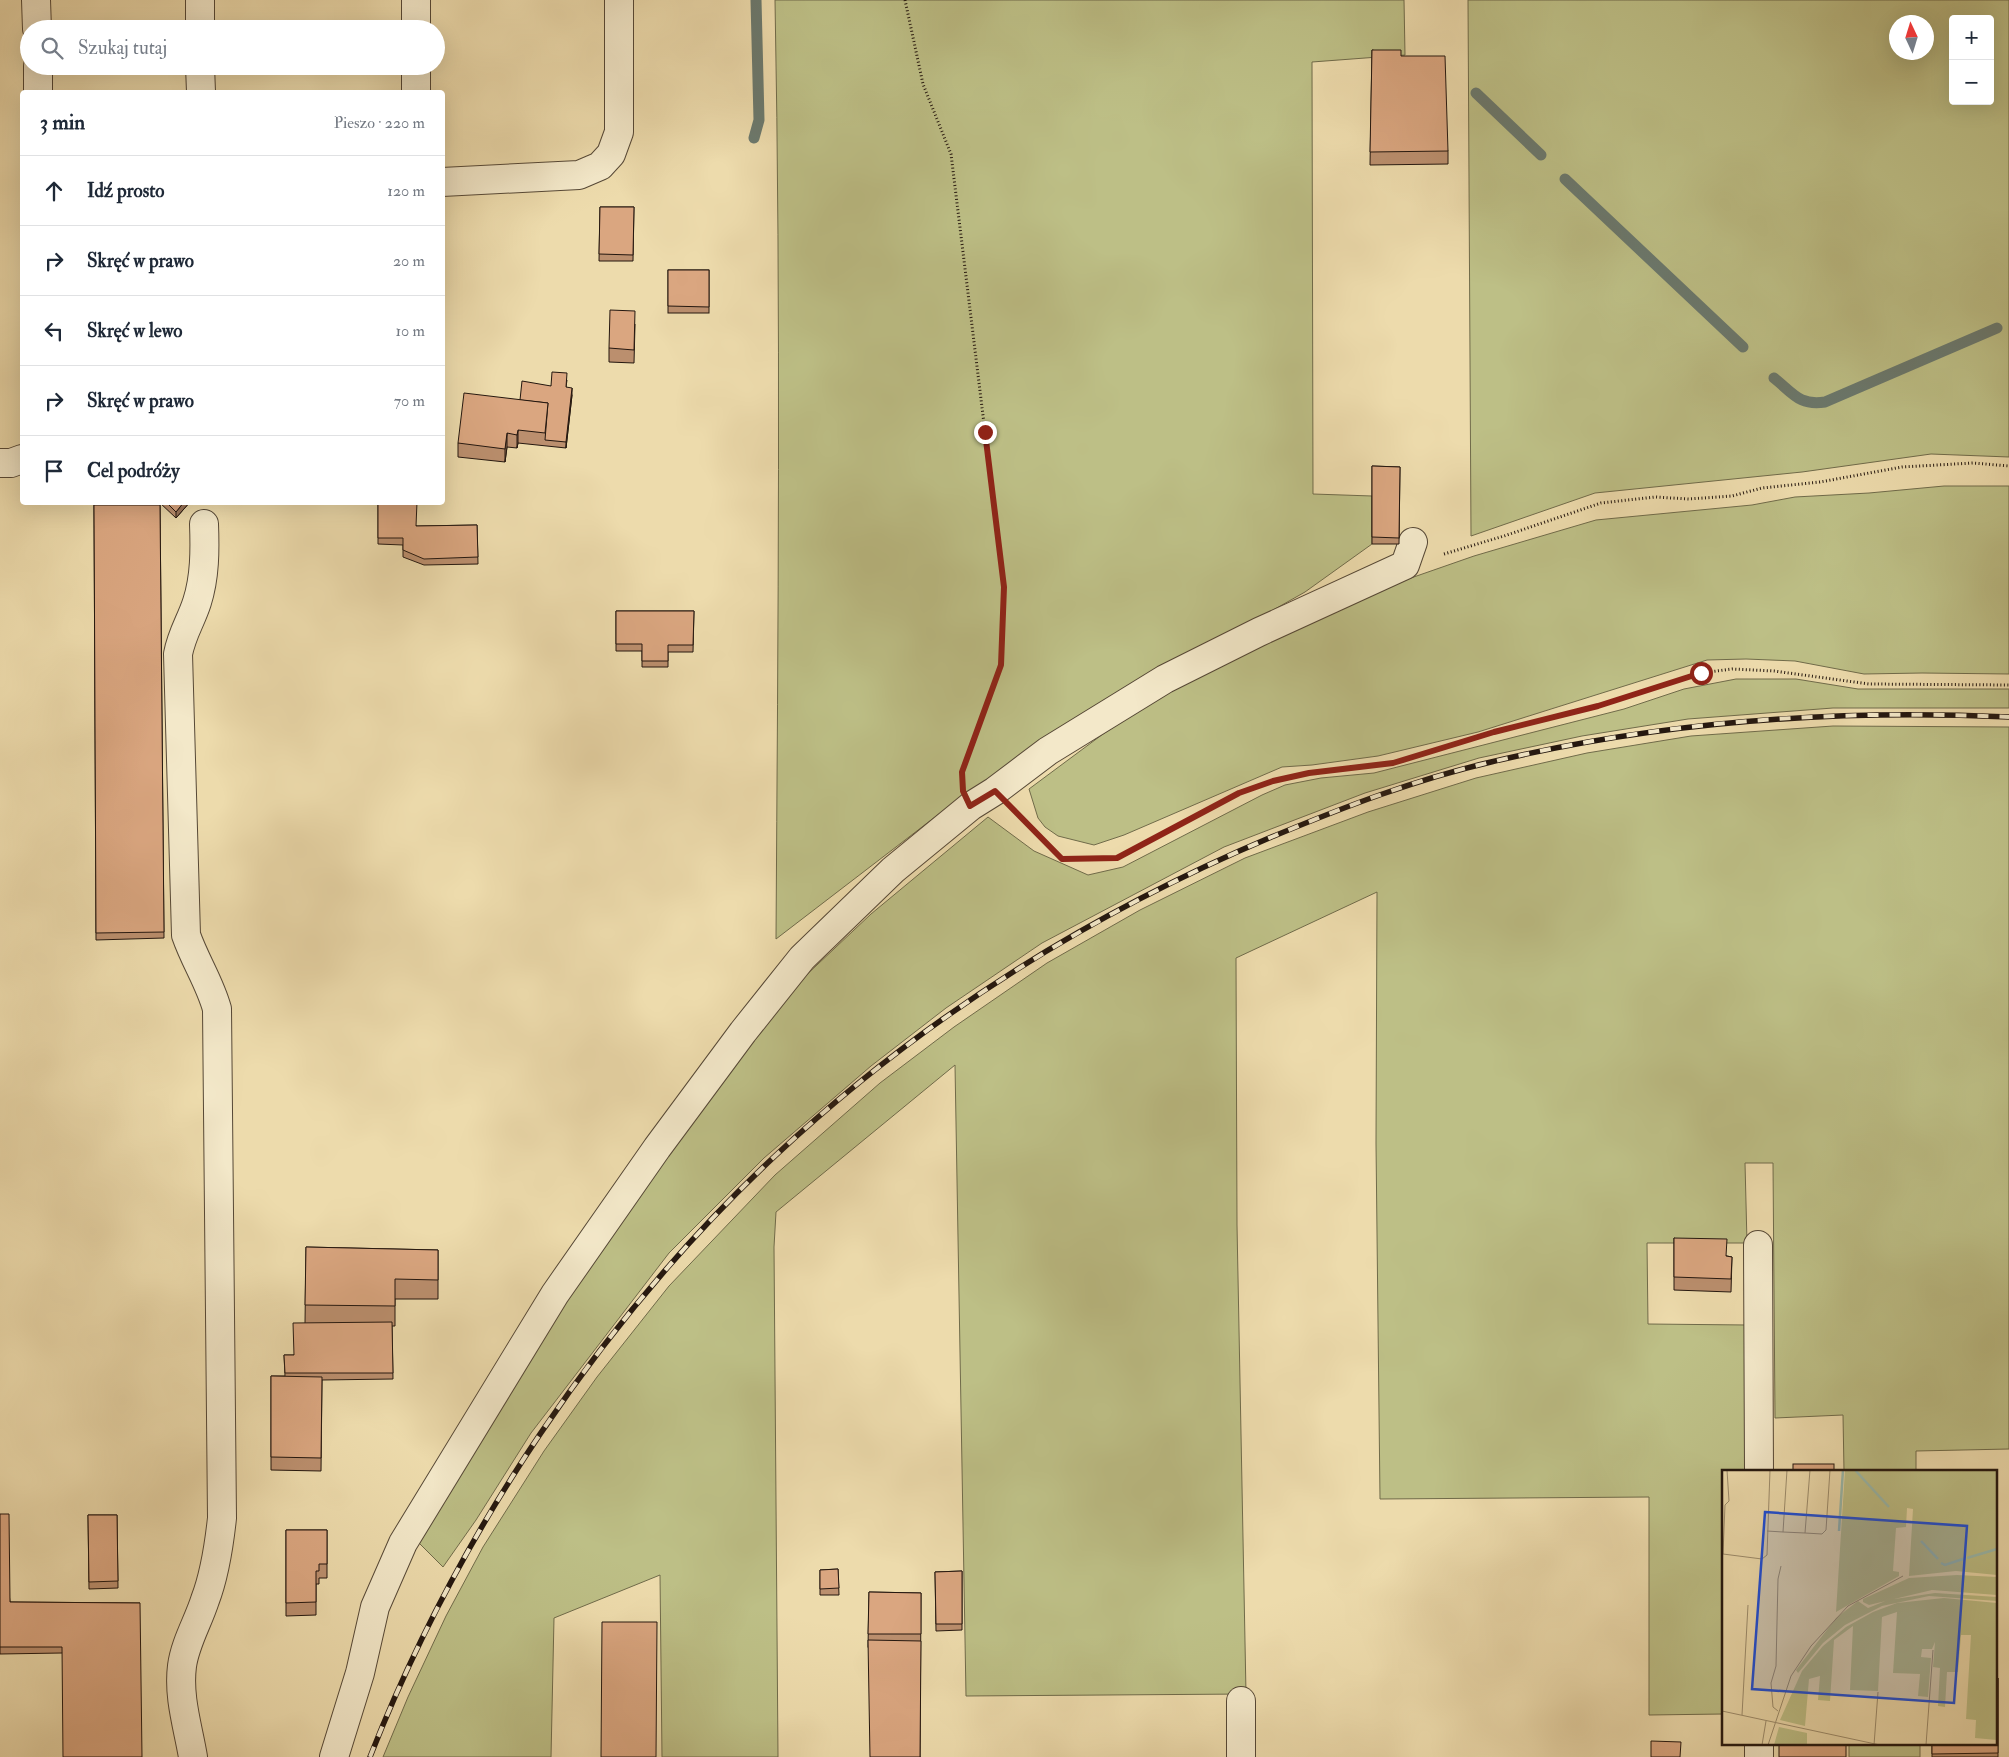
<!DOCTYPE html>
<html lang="pl">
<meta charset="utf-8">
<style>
:root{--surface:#fff;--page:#f2f2f3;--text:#1f2937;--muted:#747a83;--line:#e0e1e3}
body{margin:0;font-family:"IM FELL Double Pica",serif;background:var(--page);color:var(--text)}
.controls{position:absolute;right:15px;top:15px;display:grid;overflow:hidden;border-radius:5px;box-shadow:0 5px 20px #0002}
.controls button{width:45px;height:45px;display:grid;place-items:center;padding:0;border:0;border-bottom:1px solid var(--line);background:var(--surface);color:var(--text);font:25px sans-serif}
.compass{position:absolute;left:1889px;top:15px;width:45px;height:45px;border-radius:50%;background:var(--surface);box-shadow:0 5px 20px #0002;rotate:356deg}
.stop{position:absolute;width:15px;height:15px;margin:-11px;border:4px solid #8f2418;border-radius:50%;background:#fff}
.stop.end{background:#8f2418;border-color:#fff;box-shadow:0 1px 5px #0008}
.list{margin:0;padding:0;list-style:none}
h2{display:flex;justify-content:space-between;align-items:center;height:65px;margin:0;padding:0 20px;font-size:21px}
h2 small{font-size:16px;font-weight:400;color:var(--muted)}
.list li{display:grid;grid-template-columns:32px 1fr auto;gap:15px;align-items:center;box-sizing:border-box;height:70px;padding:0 20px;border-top:1px solid var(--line)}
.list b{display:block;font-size:19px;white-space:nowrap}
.list em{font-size:16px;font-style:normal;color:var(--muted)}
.icon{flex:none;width:28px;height:28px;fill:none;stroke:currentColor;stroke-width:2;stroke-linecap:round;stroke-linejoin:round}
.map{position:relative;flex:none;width:2009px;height:1757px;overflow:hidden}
.search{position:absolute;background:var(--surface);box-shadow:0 5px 20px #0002;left:20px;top:20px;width:425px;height:55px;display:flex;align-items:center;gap:12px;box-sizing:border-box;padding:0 18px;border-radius:28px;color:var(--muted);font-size:19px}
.panel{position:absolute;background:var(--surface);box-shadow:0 5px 20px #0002;left:20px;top:90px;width:425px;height:415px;border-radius:5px}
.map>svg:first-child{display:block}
</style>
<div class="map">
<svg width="2009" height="1757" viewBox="0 0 2009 1757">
<rect width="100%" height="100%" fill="#eddbac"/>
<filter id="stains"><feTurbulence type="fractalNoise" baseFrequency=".004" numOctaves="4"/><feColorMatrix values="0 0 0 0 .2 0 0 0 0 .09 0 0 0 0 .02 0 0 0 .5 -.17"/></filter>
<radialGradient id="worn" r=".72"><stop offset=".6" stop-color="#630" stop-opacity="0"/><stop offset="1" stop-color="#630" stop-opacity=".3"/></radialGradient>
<g fill="#bdbf86" stroke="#706b4a" fill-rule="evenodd">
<path d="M775,0H1404L1405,55L1312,62L1313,494L1372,496V544L1305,592L1130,691L952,804L776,939C778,626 781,313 775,0Z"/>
<path d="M1468,0H2009V457L1931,454L1802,472L1595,493L1471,536ZM1953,19H1990V101H1953ZM1896,22H1926V52H1896Z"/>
<polygon points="1944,486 2009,486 2009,674 1922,673 1864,674 1795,661 1746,659 1707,660 1478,732 1378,756 1312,765 1282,767 1124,835 1094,845 1058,836 1045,827 1038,818 1029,789 1103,734 1173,688 1309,621 1408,579 1474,556 1596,520 1752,505 1795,497 1869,493"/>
<polygon points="1736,679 1796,679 1858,689 2009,689 2009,708 1833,708 1688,719 1582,736 1479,758 1365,793 1224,847 1042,943 946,1008 871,1066 764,1158 669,1253 531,1433 476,1520 443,1567 418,1542 540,1331 782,998 871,914 988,817 1034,851 1088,875 1123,867 1262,795 1285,785 1321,778 1374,773 1624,709 1684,689"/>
<polygon points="1833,726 2009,727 2009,1449 1916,1451 1916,1471 1844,1471 1843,1415 1775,1418 1773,1163 1745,1163 1747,1243 1647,1243 1648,1324 1747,1325 1747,1471 1723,1471 1723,1714 1649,1715 1649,1497 1380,1499 1376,1143 1377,892 1236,958 1237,1225 1246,1694 966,1696 955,1065 776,1212 774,1247 778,1757 662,1757 660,1575 554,1618 551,1757 383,1757 408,1697 446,1616 483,1547 544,1451 597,1377 669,1286 775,1175 880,1083 954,1027 1047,963 1140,910 1245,858 1368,812 1476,778 1587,753 1691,736"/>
<rect x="1849" y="1743" width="71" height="14"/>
</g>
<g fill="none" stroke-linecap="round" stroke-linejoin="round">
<g stroke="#6b796e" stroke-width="11">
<polyline points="1476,93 1541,155"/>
<polyline points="754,138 759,120 756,0"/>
<polyline points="1565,179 1743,347"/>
<path d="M1774,378C1793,393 1799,406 1825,402L1997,328"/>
</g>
<defs>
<g id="minor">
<polyline points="36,0 37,29"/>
<polyline points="200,0 200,29"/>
<polyline points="416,29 416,0"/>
<polyline points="38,66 38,92"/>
<polyline points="200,66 201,92"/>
<polyline points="416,92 416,66"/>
<polyline points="442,182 579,175 600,166 611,154 619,132 619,0"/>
<polyline points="0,463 11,463 22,459"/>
<polyline points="1758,1245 1759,1471"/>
<polyline points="1241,1701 1241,1757"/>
<polyline points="1759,1743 1759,1757"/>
<path d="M193,1757C188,1727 178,1697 182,1666C185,1643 198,1622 205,1600C215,1574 219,1546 222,1518L217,1009C210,983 195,961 186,935L178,654C182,633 191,621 197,602C205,577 205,550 204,524"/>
<polyline points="334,1757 360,1673 375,1607 403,1543 555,1294 657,1148 743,1032 802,958 893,870 971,806 995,791 1048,751 1165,679 1259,632 1405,565 1413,542"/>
</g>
</defs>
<use href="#minor" stroke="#564836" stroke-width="30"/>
<g stroke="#24170f" stroke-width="3" stroke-dasharray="1 2.5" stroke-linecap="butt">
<polyline points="905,0 923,84 951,154 1004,587 1001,665 961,772"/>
<polyline points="1444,554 1504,536 1601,503 1655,497 1689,499 1732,496 1762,488 1820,482 1902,467 1973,463 2009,466"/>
<polyline points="1018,813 1062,859 1117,858 1239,793 1273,781 1309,773 1393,763 1494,732 1598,706 1701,673 1732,669 1774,671 1869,684 2009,685"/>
</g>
<use href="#minor" stroke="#f3e8c9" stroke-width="28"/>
<defs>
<path id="rail" d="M370,1757C457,1535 601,1319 775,1156C920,1020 1091,913 1274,836C1344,807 1417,779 1491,762C1663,721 1833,709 2009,717"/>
</defs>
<use href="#rail" stroke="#24170f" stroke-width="5.5"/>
<use href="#rail" stroke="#f3e8c9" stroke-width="4" stroke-dasharray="11" stroke-linecap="butt"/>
</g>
<g fill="#bb8f6e" stroke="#24170f">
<polygon points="1372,50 1401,56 1448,151 1448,164 1370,165"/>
<polygon points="600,207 634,207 633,261 599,261"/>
<rect x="668" y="270" width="41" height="43"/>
<polygon points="635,324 634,363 609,362 609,348"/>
<polygon points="567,380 566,387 572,395 566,448 518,443 517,448 507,447 505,462 458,457 458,443 520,400 551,386"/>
<polygon points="1372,466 1400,467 1399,544 1372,544"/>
<polygon points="159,502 190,502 176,518"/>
<polygon points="378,502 417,526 477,525 478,564 424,565 403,557 403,545 378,544"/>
<polygon points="94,505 160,505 164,938 96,940"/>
<polygon points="616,611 694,611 693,652 668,652 668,667 642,667 642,651 616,651"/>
<polygon points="1674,1238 1727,1256 1732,1257 1731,1292 1674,1290"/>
<polygon points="306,1247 438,1250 438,1299 395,1299 395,1326 392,1326 393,1379 322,1380 321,1471 271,1470 271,1376 285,1376 284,1355 294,1355 305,1323"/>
<polygon points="0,1514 10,1602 140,1603 62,1653 0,1654"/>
<polygon points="88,1515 117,1515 118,1588 89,1589"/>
<polygon points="286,1530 327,1530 327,1578 319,1578 319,1584 316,1584 316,1615 286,1616"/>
<polygon points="838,1569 839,1595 820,1595 820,1570"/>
<polygon points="962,1571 962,1630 936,1631 935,1572"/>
<polygon points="869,1592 921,1593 920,1757 868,1647"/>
<polygon points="1998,1678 1998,1757 1932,1757 1932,1743"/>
</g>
<g fill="#99745a" stroke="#24170f">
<polygon points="572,388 572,395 566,448 566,442"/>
<polygon points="518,430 518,443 517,448 517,435"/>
<polygon points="507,433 507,447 505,462 505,449"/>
<polygon points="184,502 190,502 176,518 176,512"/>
</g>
<g fill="#daa680" stroke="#24170f">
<polygon points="1372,50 1401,50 1401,56 1445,56 1448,151 1370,152"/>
<polygon points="600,207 634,207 633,255 599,254"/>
<polygon points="668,270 709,270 709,307 668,306"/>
<polygon points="610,310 635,311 634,350 609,348"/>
<polygon points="552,372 567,373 566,387 572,388 566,442 545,440 548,403 520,400 522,381 551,386"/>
<polygon points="464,393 548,403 545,433 518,430 517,435 507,433 505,449 458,443"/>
<polygon points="1372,466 1400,467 1399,538 1372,537"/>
<polygon points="166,502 184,502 176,512"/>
<polygon points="378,502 417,502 416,526 477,525 478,557 424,559 403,550 403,538 378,538"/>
<polygon points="94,505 160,505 164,932 96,933"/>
<polygon points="616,611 694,611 693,645 668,645 668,661 642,661 642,644 616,644"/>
<polygon points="1674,1238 1727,1239 1726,1256 1732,1257 1731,1279 1674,1277"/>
<polygon points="306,1247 438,1250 438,1280 395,1279 395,1306 305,1305"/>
<polygon points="392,1322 393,1373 285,1373 284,1355 294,1355 293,1323"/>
<polygon points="271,1376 322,1377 321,1458 271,1457"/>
<rect x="1793" y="1464" width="41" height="7"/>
<polygon points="0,1514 9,1514 10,1602 140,1603 142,1757 63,1757 62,1647 0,1647"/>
<polygon points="88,1515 117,1515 118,1581 89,1582"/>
<polygon points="286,1530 327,1530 327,1564 319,1564 319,1571 316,1571 316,1602 286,1603"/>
<polygon points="838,1569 839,1588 820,1589 820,1570"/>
<polygon points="962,1571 962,1624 936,1624 935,1572"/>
<polygon points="869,1592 921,1593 921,1634 868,1634"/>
<polygon points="602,1622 657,1622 656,1757 601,1757"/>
<polygon points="868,1640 921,1641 920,1757 870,1757"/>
<polygon points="1995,1678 1998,1678 1998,1753 1932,1754 1932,1743 1995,1743"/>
<polygon points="1651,1741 1681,1742 1680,1757 1651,1757"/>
<rect x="1779" y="1743" width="67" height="14"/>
</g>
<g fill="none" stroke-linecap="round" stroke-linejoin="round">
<polyline stroke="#8f2418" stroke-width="6" points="985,432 1004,587 1001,665 962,772 963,791 970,806 995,791 1062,859 1117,858 1239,793 1273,781 1309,773 1393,763 1494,732 1598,706 1701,673"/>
</g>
<g transform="translate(1722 1470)">
<rect width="275" height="275" fill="#eddbac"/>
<path d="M123,0H275V105L234,101L187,106L191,39L185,38L184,57L174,58L171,101L177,102V106L114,142ZM235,105L275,107V125L210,120L147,135L141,132V129L187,108ZM213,123L275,127V131L207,126L160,136L123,155L101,173L76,203L74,200L114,148L136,131L146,138L166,130ZM222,128L275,133V270L253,268L254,250L244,249L249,165H239L236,202H225L223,237L216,236L218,198L211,197L213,172L210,179H200L199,187L209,188L206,227L196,226L198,204L171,203L175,142L160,147L156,221L128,220L131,156L112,170L108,231L96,230L98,206L87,209L83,256L58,250L80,201L101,176L124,157L151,142L175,133ZM57,257L85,263V275H52Z" fill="#bdbf86"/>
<path fill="none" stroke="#9abbae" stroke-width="2.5" d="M133,0L167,37M117,61L121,0M199,71L216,89M245,88L275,79M219,93L223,95L241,89"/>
<path fill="none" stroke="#9d8d6d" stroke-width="1" d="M5,0L7,31L3,35L1,84L40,89L45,85L48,0M45,61L61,62L65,0M61,62L83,63L88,0M83,63L100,64L104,60L108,0M0,241L158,275M56,241L51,237L49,213L54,196L56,109L59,96M20,245L26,135M40,275L44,251M46,275L69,206L89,176L126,136L181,106M152,275L156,222M204,275L211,180"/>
<path fill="#1d4ed8" fill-opacity="0.15" stroke="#1d4ed8" stroke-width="2.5" d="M43,42L245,56L232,233L30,219Z"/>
<rect width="275" height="275" fill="none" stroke="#24170f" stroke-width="2.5"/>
</g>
<rect width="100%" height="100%" filter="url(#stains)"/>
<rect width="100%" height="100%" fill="url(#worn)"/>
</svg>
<div class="controls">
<button>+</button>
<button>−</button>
</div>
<svg class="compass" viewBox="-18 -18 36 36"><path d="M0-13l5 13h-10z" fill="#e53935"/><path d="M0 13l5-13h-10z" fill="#747a83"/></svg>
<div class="stop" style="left:1701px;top:673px"></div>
<div class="stop end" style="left:985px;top:432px"></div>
<div class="search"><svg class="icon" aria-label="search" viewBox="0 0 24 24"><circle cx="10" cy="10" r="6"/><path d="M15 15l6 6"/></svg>Szukaj tutaj</div>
<section class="panel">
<h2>3 min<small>Pieszo · 220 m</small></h2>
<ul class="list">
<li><svg class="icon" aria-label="ahead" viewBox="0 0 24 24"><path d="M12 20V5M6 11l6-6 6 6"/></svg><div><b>Idź prosto</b></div><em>120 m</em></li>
<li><svg class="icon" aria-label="right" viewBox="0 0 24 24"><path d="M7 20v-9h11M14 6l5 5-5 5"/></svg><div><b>Skręć w prawo</b></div><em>20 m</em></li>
<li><svg class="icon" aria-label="left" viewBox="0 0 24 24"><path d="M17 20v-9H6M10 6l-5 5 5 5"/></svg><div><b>Skręć w lewo</b></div><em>10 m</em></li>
<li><svg class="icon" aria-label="right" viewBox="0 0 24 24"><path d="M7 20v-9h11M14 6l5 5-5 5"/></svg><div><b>Skręć w prawo</b></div><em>70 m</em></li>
<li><svg class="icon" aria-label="arrive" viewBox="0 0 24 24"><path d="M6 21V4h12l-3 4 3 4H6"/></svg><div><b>Cel podróży</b></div></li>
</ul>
</section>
</div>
